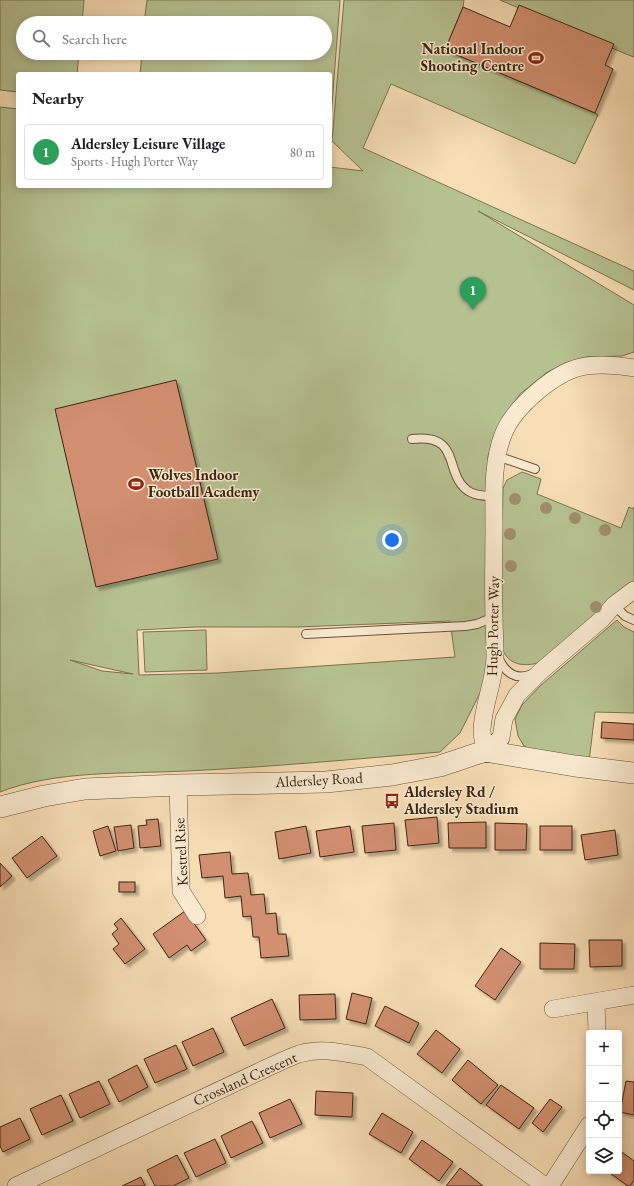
<!DOCTYPE html>
<meta charset="utf-8">
<style>
:root{--surface:#fff;--page:#f6f6f6;--text:#202124;--muted:#757577;--line:#e0e0e0;--accent:#8f2418}
body{margin:0;font-family:"EB Garamond",serif;background:var(--page);color:var(--text)}
.controls{position:absolute;right:12px;bottom:12px;display:grid;overflow:hidden;border-radius:4px;box-shadow:0 2px 10px #0003}
.controls button{width:36px;height:36px;display:grid;place-items:center;padding:0;border:0;border-bottom:1px solid var(--line);background:var(--surface);color:var(--text);font:20px sans-serif}
.you{position:absolute;left:392px;top:540px;width:14px;height:14px;margin:-10px;border:3px solid #fff;border-radius:50%;background:#1a73e8;box-shadow:0 0 0 6px #1a73e833}
.badge{display:grid;place-items:center;width:26px;height:26px;border-radius:50%;background:var(--accent);color:#fff;font-size:13px;font-weight:700}
.pin{position:absolute;translate:-50% -33px;filter:drop-shadow(0 1px 2px #0008)}
.pin::after{content:'';position:absolute;top:21px;width:14px;height:12px;background:inherit;clip-path:polygon(0 0,100% 0,50% 100%)}
.list{margin:0;padding:0;list-style:none}
h2{display:flex;justify-content:space-between;align-items:center;height:52px;margin:0;padding:0 16px;font-size:17px}
h2 small{font-size:13px;font-weight:400;color:var(--muted)}
.list li{display:grid;grid-template-columns:26px 1fr auto;gap:12px;align-items:center;box-sizing:border-box;height:56px;margin:0 8px 8px;padding:0 8px;border:1px solid var(--line);border-radius:4px}
.list b{display:block;font-size:15px;white-space:nowrap}
.list p{margin:0;font-size:13px;white-space:nowrap;color:var(--muted)}
.list em{font-size:13px;font-style:normal;color:var(--muted)}
.icon{flex:none;width:22px;height:22px;fill:none;stroke:currentColor;stroke-width:2;stroke-linecap:round;stroke-linejoin:round}
.map{position:relative;flex:none;width:634px;height:1186px;overflow:hidden}
.search{position:absolute;background:var(--surface);box-shadow:0 2px 10px #0003;left:16px;top:16px;width:316px;height:44px;display:flex;align-items:center;gap:10px;box-sizing:border-box;padding:0 14px;border-radius:22px;color:var(--muted);font-size:15px}
.panel{position:absolute;background:var(--surface);box-shadow:0 2px 10px #0003;left:16px;top:72px;width:316px;height:116px;border-radius:4px}
.map>svg:first-child{display:block}
</style>
<div class="map">
<svg width="634" height="1186" viewBox="0 0 634 1186">
<defs>
<filter id="shadow"><feDropShadow dx="3.5" dy="3.5" stdDeviation="1" flood-color="#0004"/></filter>
</defs>
<rect width="100%" height="100%" fill="#f8deb6"/>
<filter id="stains"><feTurbulence type="fractalNoise" baseFrequency=".005" numOctaves="4"/><feColorMatrix values="0 0 0 0 .2 0 0 0 0 .09 0 0 0 0 .02 0 0 0 .5 -.17"/></filter>
<radialGradient id="worn" r=".72"><stop offset=".6" stop-color="#630" stop-opacity="0"/><stop offset="1" stop-color="#630" stop-opacity=".3"/></radialGradient>
<g fill="#b7c293" stroke="#797452" fill-rule="evenodd">
<polygon points="0,0 84,0 82,23 23,23 23,53 79,53 77,74 18,74 18,92 0,90"/>
<polygon points="147,0 340,0 331,118 330,118 330,74 140,74 142,53 325,53 325,23 144,23"/>
<path d="M344,0H464L463,7L445,50L595,113L598,115L575,164L391,84L363,148L634,271V290L478,211L634,305V352L622,356L586,357L565,363L546,373L520,394L500,423L488,456L486,507L488,696L482,689L460,733L440,752C356,759 271,767 186,771C126,774 56,770 0,792V107L18,109V186H330V167L363,171L332,141ZM450,621L455,657L218,673L139,675L137,630L196,627H297ZM70,660L133,674L102,671Z"/>
<polygon points="500,0 634,0 634,57 626,54"/>
<path d="M522,472L541,479L537,494L621,528L629,507L633,509L634,507V586L538,663C518,668 504,662 500,641L503,488L507,480Z"/>
<polygon points="617,620 624,627 634,632 634,713 595,712 589,762 538,755 524,746 518,736 515,719 522,705 540,686"/>
<polygon points="206,630 207,670 145,672 143,632"/>
</g>
<g fill="#d28f71" stroke="#3b2511" filter="url(#shadow)">
<polygon points="519,5 614,44 605,65 613,69 595,113 445,50 463,7 510,27"/>
<polygon points="176,380 218,559 96,587 55,409"/>
<polygon points="602,722 634,724 634,740 601,738"/>
<polygon points="437,817 439,843 408,846 405,820"/>
<polygon points="158,819 161,846 140,848 138,826 147,825 146,820"/>
<polygon points="486,822 486,848 449,848 448,823"/>
<polygon points="394,823 396,850 365,853 362,826"/>
<polygon points="495,823 527,824 526,850 495,850"/>
<polygon points="131,825 134,848 118,851 114,827"/>
<polygon points="108,826 116,851 100,856 93,831"/>
<polygon points="306,826 311,853 279,859 275,832"/>
<polygon points="350,826 354,852 320,857 316,831"/>
<rect x="540" y="826" width="32" height="24"/>
<polygon points="615,830 618,855 585,860 581,835"/>
<polygon points="42,836 57,856 27,878 12,858"/>
<polygon points="230,852 232,874 248,873 251,895 264,894 266,914 276,913 278,934 286,934 289,956 261,958 259,937 253,937 251,916 243,917 241,896 225,898 223,876 202,878 199,855"/>
<polygon points="0,863 12,876 0,887"/>
<rect x="119" y="882" width="16" height="10"/>
<polygon points="185,911 206,940 191,951 187,945 169,958 153,934"/>
<polygon points="121,918 145,949 125,964 113,949 119,944 112,934 118,929 114,924"/>
<polygon points="589,940 622,940 622,966 590,967"/>
<polygon points="540,943 575,944 574,969 540,969"/>
<polygon points="501,948 521,962 495,1000 475,986"/>
<polygon points="352,993 372,998 366,1024 346,1019"/>
<polygon points="335,994 336,1019 300,1020 299,995"/>
<polygon points="272,999 285,1028 244,1046 231,1018"/>
<polygon points="385,1006 419,1023 409,1043 375,1026"/>
<polygon points="213,1028 224,1052 193,1066 182,1042"/>
<polygon points="436,1030 460,1049 442,1073 417,1054"/>
<polygon points="176,1045 187,1069 155,1083 144,1059"/>
<polygon points="468,1060 498,1085 481,1104 452,1080"/>
<polygon points="137,1065 148,1087 119,1102 108,1080"/>
<polygon points="99,1081 110,1104 80,1118 69,1094"/>
<polygon points="626,1081 634,1082 634,1115 620,1112"/>
<polygon points="501,1085 534,1108 519,1129 486,1105"/>
<polygon points="316,1091 353,1093 352,1117 315,1115"/>
<polygon points="61,1095 73,1121 42,1135 30,1109"/>
<polygon points="290,1099 302,1124 270,1138 259,1113"/>
<polygon points="550,1099 562,1107 543,1132 532,1123"/>
<polygon points="382,1113 413,1132 401,1153 369,1134"/>
<polygon points="20,1118 30,1139 3,1152 0,1146 0,1127"/>
<polygon points="252,1121 263,1143 231,1158 221,1136"/>
<polygon points="215,1139 226,1163 196,1177 184,1153"/>
<polygon points="422,1140 453,1162 439,1181 409,1159"/>
<polygon points="619,1150 634,1161 634,1180 630,1186 628,1186 607,1171 619,1171"/>
<polygon points="177,1155 189,1178 173,1186 155,1186 147,1170"/>
<polygon points="460,1168 483,1186 446,1186"/>
<polygon points="141,1177 145,1186 122,1186"/>
</g>
<g fill="none" stroke-linecap="round" stroke-linejoin="round">
<defs>
<g id="service">
<path d="M412,439C464,433 442,476 470,492C477,496 486,496 494,496"/>
<polyline points="497,456 535,469"/>
<polyline points="614,605 625,616 634,620"/>
<polyline points="306,634 465,626 477,624 494,617"/>
<path d="M498,657C505,673 516,681 532,674"/>
</g>
<g id="minor">
<path d="M634,368C618,365 602,364 586,366C556,370 513,408 503,435C492,463 494,496 494,525C494,556 493,586 494,616C494,629 495,642 495,656C495,681 483,704 482,730C482,737 484,744 485,751L501,738L504,719L517,695L541,671L602,619L614,605L634,590"/>
<polyline points="178,785 181,891 197,916"/>
<polyline points="596,1002 597,1033"/>
<polyline points="553,1009 634,995"/>
<path d="M16,1186L271,1066C280,1062 290,1057 299,1054C322,1047 344,1053 367,1057L545,1186"/>
<polyline points="550,1186 589,1125"/>
</g>
<polyline id="tertiary" points="0,807 44,796 85,789 178,785 326,782 392,775 440,766 485,751 575,766 634,773"/>
</defs>
<use href="#service" stroke="#6a533a" stroke-width="10"/>
<use href="#minor" stroke="#6a533a" stroke-width="18"/>
<use href="#tertiary" stroke="#6a533a" stroke-width="22"/>
<use href="#service" stroke="#faead0" stroke-width="8"/>
<use href="#minor" stroke="#faead0" stroke-width="17"/>
<use href="#tertiary" stroke="#faead0" stroke-width="21"/>
</g>
<g fill="#a18e6d">
<circle cx="515" cy="499" r="6"/>
<circle cx="546" cy="508" r="6"/>
<circle cx="575" cy="518" r="6"/>
<circle cx="605" cy="530" r="6"/>
<circle cx="510" cy="534" r="6"/>
<circle cx="511" cy="566" r="6"/>
<circle cx="596" cy="607" r="6"/>
</g>
<defs>
<symbol id="stadium-bare" viewBox="-9 -9 18 18"><path d="M0-5a6.5 5 0 1 0 0 10a6.5 5 0 1 0 0-10ZM-3.5-1.8h7v3.6h-7Z" fill="#8f2418" stroke="#faead0" stroke-width="2.5" paint-order="stroke"/></symbol>
<symbol id="bus-bare" viewBox="-9 -9 18 18"><path d="M-5-6H5V4H4V6H2V4H-2V6H-4V4H-5ZM-3.5-4V0h7V-4ZM-3.5 1.2v1.5H-2V1.2ZM2 1.2v1.5H3.5V1.2Z" fill="#8f2418" stroke="#faead0" stroke-width="2.5" paint-order="stroke"/></symbol>
</defs>
<g fill-rule="evenodd">
<use href="#stadium-bare" x="525" y="47" width="22" height="22"/>
<use href="#stadium-bare" x="125" y="473" width="22" height="22"/>
<use href="#bus-bare" x="381" y="790" width="22" height="22"/>
</g>
<g text-anchor="middle" stroke-width="3" stroke-linejoin="round" paint-order="stroke">
<g font-size="15" font-weight="bold" fill="#3b2511" stroke="#faead0" text-anchor="start">
<text x="524" y="54" text-anchor="end">National Indoor<tspan x="524" dy="17">Shooting Centre</tspan></text>
<text x="148" y="480">Wolves Indoor<tspan x="148" dy="17">Football Academy</tspan></text>
<text x="404" y="797">Aldersley Rd /<tspan x="404" dy="17">Aldersley Stadium</tspan></text>
</g>
<g font-size="15" fill="#3b2511" stroke="#faead0">
<text transform="translate(493 626) rotate(-89)" y="5">Hugh Porter Way</text>
<text transform="translate(319 780) rotate(-3)" y="5">Aldersley Road</text>
<text transform="translate(181 852) rotate(-93)" y="5">Kestrel Rise</text>
<text transform="translate(245 1079) rotate(-24)" y="5">Crossland Crescent</text>
</g>
</g>
<rect width="100%" height="100%" filter="url(#stains)"/>
<rect width="100%" height="100%" fill="url(#worn)"/>
</svg>
<div class="controls">
<button>+</button>
<button>−</button>
<button><svg class="icon" aria-label="locate" viewBox="0 0 24 24"><circle cx="12" cy="12" r="6"/><path d="M12 2v4M12 18v4M2 12h4M18 12h4"/></svg></button>
<button><svg class="icon" aria-label="layers" viewBox="0 0 24 24"><path d="M12 4l9 5-9 5-9-5zM3 14l9 5 9-5"/></svg></button>
</div>
<div class="you"></div>
<div class="pin badge" style="left:473px;top:310px;background:#2e9e5b">1</div>
<div class="search"><svg class="icon" aria-label="search" viewBox="0 0 24 24"><circle cx="10" cy="10" r="6"/><path d="M15 15l6 6"/></svg>Search here</div>
<section class="panel">
<h2>Nearby<small></small></h2>
<ul class="list">
<li><span class="badge" style="background:#2e9e5b">1</span><div><b>Aldersley Leisure Village</b><p>Sports · Hugh Porter Way</p></div><em>80 m</em></li>
</ul>
</section>
</div>
